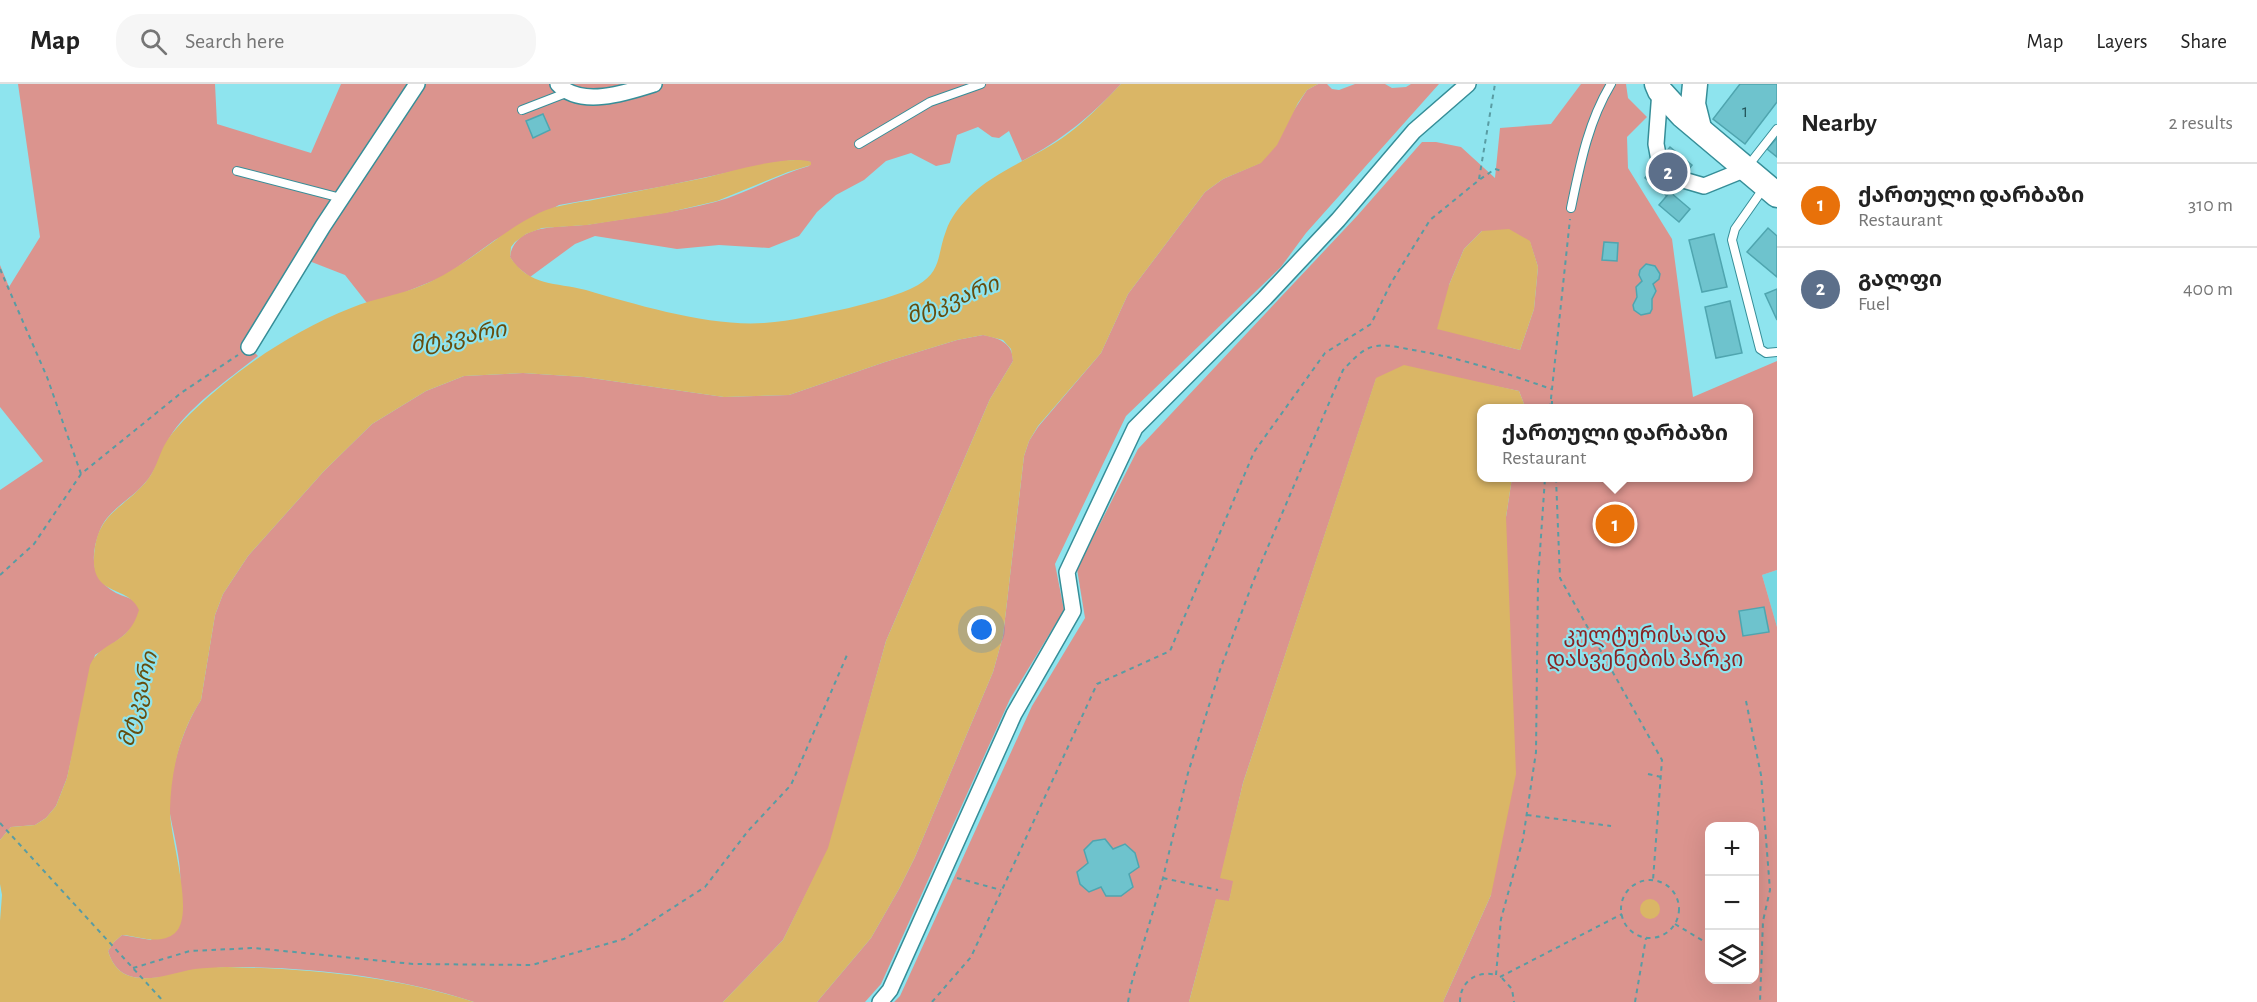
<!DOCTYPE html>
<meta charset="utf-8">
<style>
:root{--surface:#fff;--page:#f6f6f6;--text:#222;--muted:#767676;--line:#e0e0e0;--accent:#c33435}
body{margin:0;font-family:"Alegreya Sans","Noto Sans Georgian",sans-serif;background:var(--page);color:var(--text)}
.controls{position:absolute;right:18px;bottom:18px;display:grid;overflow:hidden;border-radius:12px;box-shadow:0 6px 24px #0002}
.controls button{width:54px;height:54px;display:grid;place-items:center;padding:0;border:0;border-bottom:2px solid var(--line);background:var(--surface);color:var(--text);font:30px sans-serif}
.you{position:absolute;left:982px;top:546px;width:21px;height:21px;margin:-15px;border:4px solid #fff;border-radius:50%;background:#1a73e8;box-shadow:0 0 0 9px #1a73e833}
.badge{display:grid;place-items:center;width:39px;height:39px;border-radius:50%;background:var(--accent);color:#fff;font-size:20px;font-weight:700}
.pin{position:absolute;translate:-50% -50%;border:3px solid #fff;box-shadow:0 2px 6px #0006}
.popup{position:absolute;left:1477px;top:320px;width:276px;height:78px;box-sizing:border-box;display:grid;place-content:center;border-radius:12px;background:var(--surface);filter:drop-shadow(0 2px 4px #0005);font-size:20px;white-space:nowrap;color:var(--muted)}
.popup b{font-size:22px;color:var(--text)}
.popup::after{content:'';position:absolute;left:50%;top:100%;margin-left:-12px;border:12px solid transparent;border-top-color:var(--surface)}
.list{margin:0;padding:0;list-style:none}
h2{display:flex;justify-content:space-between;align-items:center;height:78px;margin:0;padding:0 24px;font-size:26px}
h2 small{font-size:20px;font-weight:400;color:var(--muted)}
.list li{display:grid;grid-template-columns:39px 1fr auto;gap:18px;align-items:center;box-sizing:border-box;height:84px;padding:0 24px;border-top:2px solid var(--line)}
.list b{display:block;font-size:22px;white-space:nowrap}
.list p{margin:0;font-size:20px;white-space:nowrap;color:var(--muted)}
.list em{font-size:20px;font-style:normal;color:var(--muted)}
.icon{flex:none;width:33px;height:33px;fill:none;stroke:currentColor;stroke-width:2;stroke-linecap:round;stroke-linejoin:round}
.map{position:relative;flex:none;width:1777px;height:918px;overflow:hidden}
header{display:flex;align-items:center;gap:36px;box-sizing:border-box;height:84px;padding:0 30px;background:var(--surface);border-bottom:2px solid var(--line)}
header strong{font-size:28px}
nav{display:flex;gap:33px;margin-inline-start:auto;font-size:21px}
.search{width:420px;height:54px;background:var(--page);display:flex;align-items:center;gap:15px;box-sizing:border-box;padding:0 21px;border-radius:24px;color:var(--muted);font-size:22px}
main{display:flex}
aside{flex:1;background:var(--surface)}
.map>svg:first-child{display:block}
</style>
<header>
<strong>Map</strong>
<div class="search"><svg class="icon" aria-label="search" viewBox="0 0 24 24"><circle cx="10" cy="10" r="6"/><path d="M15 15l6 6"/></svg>Search here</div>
<nav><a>Map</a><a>Layers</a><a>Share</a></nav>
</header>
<main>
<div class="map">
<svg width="1777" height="918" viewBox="0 0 1777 918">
<rect width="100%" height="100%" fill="#8ee4ee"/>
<polygon fill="#76d7e1" points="1777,486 1777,543 1762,491"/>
<g fill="#db948e" fill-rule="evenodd">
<path d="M18,0H215L217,40L311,69L341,0H1121C1090,33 1062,56 1022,77L1009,47L999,54L992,53L978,43L957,51L950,79L936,82L911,69L886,77L864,96L836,111L817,128L799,152L769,164L719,161L677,165L595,152L575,160L530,193L516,182L510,173C516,136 565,145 592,140C633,133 674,129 715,118C747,109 777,91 809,82L811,78L794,76L772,79L665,102L559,121L495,156L445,192L403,209L367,219L345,191L304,175L249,263L258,272C230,294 193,320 173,348C161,365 158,386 144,400C130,416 108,426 100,446C90,471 90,495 116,509C122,512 132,514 137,519C152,538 106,564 95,571L67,694L56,722L46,734L35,741L11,743L0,756V406L43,377L0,323V181L9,203L40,153Z"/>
<polygon points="1318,0 1327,0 1332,5 1339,6 1355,0 1385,0 1392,4 1406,3 1411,0 1439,0 1306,149 1281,183 1126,332 1055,480 1064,526 1010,615 881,900 865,918 817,918 871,854 899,805 915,773 993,588 1003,552 1024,372 1029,357 1038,343 1101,269 1128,210 1205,108 1223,95 1260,79 1307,6"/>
<path d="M1581,0H1626L1628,14L1647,33L1627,53L1628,84L1672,155L1693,313L1777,277V486L1762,491L1777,543V918H1443L1491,811L1506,433L1512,394H1748V324H1524V320L1519,307L1470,297L1376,295L1243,699L1221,793L1234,796L1229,818L1216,816L1189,918H894L900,912L1032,622L1085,534L1077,485L1138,365L1357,132L1422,58H1436L1461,63L1495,94L1500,44L1551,40ZM1482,147L1530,158L1538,183L1534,225L1520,266L1482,256L1449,201L1464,165ZM1710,742H1754V896H1710Z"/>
<path d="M983,251C999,254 1013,259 1013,277L990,315L886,557L829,764L783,856L723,918H474C394,892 311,883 227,883C200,884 150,901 127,891C117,887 111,877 108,867L114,858L122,851L151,856C160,840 173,821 179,803C184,789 173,747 170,730C166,697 182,644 201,616L215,531L223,510L248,472L324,387L372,340L426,307L464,292L523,289L584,293L724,313L789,311L885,278L957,256Z"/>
</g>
<g fill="#dab666">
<path d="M1121,0H1318L1307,6L1298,19L1277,61L1261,79L1223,95L1205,108L1128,210L1101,269L1038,342L1029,357L1024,372L1003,552L993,588L915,773L899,805L871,854L817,918H723L783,856L828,764L886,557L990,315L1013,277L1011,265L1003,256L983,251L957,256L885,278L789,311L724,313L584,293L523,289L464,292L426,307L372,340L324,387L248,472L223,510L215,531L201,616C180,648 171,687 170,725C169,752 196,831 175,849C159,862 139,852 122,851L114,858L108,867C111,877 117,887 127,891C148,900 174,888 195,885C205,884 216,883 227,883C311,885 393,892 474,918H0V837L2,811L0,800V756L11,743L35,741L46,734L56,722L67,694L90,581C102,555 128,563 139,526C129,501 92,513 94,474C96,430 120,427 145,399C155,388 158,374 164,362C171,349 181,339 191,329C238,284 291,248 351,224C375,214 400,211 423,201C465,184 498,149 539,129C558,120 578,119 598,115C634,108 669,101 704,94C729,88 789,70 811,78V81L788,88L717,117L666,129L587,141L542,144L526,150L515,158L511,163L510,173C530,203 555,198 586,206C637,221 711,243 764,239C792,237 821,230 849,224C871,218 898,212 918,201C942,187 937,170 946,147C950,134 960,122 969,113C993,89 1024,78 1053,60C1077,46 1102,20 1121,0Z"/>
<polygon points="1509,145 1530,157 1538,183 1534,225 1520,266 1437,245 1449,201 1464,165 1482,147"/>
<polygon points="1404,281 1519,307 1524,320 1524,324 1482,324 1482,394 1512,394 1506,433 1516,690 1491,811 1443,918 1189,918 1216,815 1229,817 1233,797 1220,794 1243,699 1376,294"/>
<circle cx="1650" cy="825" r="10"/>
</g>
<g fill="#6ec3cd" stroke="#4fa5af" stroke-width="1.5">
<polygon points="1740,0 1777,0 1777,18 1745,60 1713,35"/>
<polygon points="543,30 550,46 533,54 526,37"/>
<polygon points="1777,54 1777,73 1767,65"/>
<polygon points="1670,63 1692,81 1667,112 1645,94"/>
<polygon points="1670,108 1690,125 1679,138 1659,121"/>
<polygon points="1768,144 1777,152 1777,193 1747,168"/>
<polygon points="1714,150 1727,203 1702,208 1689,156"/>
<polygon points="1604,158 1618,159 1617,177 1602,176"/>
<polygon points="1646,180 1655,182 1660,190 1659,195 1653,200 1656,207 1652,215 1652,225 1650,229 1641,231 1634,226 1633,221 1637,213 1636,203 1642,197 1639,191 1640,186"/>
<polygon points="1777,205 1777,236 1765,210"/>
<polygon points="1730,217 1742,269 1716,274 1705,223"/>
<polygon points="1612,438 1620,439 1619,449 1611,448"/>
<polygon points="1764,523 1769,548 1743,552 1739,527"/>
<polygon points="1105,755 1113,765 1125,760 1135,769 1139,783 1129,790 1133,803 1121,812 1106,812 1101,803 1089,808 1080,800 1077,788 1088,779 1084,766 1093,757"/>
</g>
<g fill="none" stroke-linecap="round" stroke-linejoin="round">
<polyline stroke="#74c0c9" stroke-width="15" stroke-dasharray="15 8" stroke-linecap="butt" points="1659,76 1680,95"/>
<defs>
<g id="lane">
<polyline points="522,26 566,9"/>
<polyline points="859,60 930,18 981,0"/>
<polyline points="1748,82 1777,45"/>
<polyline points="237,87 341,114"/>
<polyline points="1763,105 1735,145 1732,156 1760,265 1766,269 1777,268"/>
<path d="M1571,124C1580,81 1588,38 1611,0"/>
</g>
<g id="street">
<path d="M558,0C580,24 626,9 654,0"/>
<polyline points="1659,76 1656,60 1660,7"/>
<polyline points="1680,95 1704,102 1746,85"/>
<polyline points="249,263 323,142 417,0"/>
<polyline points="880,918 890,906 1014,630 1073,527 1067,488 1135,344 1265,214 1338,136 1414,47 1468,0"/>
</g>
<g id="primary">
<polyline points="1657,0 1660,7 1682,31 1777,111"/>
<polyline points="1695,0 1693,20 1699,44"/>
</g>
</defs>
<use href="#lane" stroke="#368e98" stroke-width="10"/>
<use href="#street" stroke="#368e98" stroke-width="18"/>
<use href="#primary" stroke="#368e98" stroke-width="27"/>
<g stroke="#599ca3" stroke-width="2" stroke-dasharray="4.5 4.5" stroke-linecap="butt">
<polyline points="1479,95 1495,0"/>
<polyline points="0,185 47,293 81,390"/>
<polyline points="1552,317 1552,324"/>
<polyline points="1550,324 1570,135"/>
<polyline points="1556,394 1560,494 1662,676 1653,796"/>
<polyline points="0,491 34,460 81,390 181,309 238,271"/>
<polyline points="1746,617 1761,691 1770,806 1763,837 1760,918"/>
<polyline points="1648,690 1661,693"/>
<polyline points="1527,731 1611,742"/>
<polyline points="0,739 164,918"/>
<polyline points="957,794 1001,806"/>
<polyline points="1163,794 1218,806"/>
<circle cx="1650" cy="825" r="29"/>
<polyline points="1675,840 1710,861"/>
<polyline points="133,884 190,867 254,864 413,880 532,881 624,855 705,803 748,747 791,701 847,571"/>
<polyline points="1496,891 1501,835 1523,755 1536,668 1538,496 1545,394"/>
<polyline points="1500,893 1622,830"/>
<polyline points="1502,894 1512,905 1514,918"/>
<polyline points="932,918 971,873 1097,600 1170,567 1254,368 1325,269 1371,240 1391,199 1430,136 1479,96 1495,85 1502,87"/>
<path d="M1128,918L1131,901L1163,794L1188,689L1220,586L1253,498L1343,286C1352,277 1362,264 1376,262C1388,260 1401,264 1413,266C1461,274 1506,289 1551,305"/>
<path d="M1460,918C1460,897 1477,886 1497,891"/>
<polyline points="1635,918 1646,854"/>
</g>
<use href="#lane" stroke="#fff" stroke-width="8"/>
<use href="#street" stroke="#fff" stroke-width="15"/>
<use href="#primary" stroke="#fff" stroke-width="24"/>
</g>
<g text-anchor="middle" stroke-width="4.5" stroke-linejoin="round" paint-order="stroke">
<g font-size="18" fill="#24565b">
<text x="1745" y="33">1</text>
</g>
<g font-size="21" fill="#892323" stroke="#8ee4ee">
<text x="1645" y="558">კულტურისა და<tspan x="1645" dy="24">დასვენების პარკი</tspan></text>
</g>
<g font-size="22" font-style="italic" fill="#664d0e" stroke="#8ee4ee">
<text transform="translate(952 215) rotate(-21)" y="8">მტკვარი</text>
<text transform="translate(458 252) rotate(-10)" y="8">მტკვარი</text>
<text transform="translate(137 615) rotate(-75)" y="8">მტკვარი</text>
</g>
</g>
</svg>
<div class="controls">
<button>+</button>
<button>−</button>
<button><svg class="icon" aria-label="layers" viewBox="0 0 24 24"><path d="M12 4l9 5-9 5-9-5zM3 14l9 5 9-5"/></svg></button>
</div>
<div class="you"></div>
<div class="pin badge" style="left:1615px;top:440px;background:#e8710a">1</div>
<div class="popup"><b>ქართული დარბაზი</b>Restaurant</div>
<div class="pin badge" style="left:1668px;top:88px;background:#5c6f8a">2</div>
</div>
<aside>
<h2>Nearby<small>2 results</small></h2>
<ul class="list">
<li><span class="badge" style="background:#e8710a">1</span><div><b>ქართული დარბაზი</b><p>Restaurant</p></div><em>310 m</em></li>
<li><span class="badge" style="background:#5c6f8a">2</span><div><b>გალფი</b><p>Fuel</p></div><em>400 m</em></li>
</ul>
</aside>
</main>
